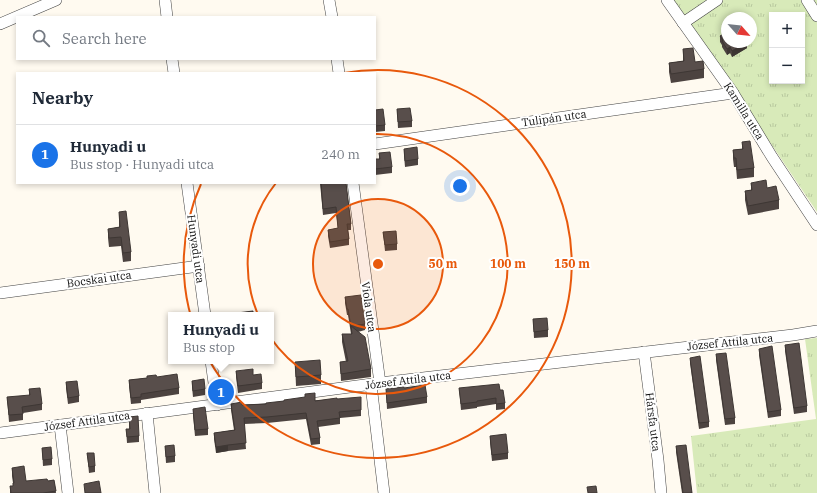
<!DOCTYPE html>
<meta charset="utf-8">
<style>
:root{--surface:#fff;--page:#f6f6f7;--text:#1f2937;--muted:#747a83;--line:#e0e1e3;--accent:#1a73e8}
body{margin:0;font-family:"IBM Plex Serif",serif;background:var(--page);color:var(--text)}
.controls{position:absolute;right:12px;top:12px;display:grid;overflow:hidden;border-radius:0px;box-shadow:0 2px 6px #0003}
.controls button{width:36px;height:36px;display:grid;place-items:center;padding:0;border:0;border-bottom:1px solid var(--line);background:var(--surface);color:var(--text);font:20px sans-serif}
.compass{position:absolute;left:721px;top:12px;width:36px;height:36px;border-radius:50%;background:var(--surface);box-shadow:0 2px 6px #0003;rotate:117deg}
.you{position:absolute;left:460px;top:186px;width:14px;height:14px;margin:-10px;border:3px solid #fff;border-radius:50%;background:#1a73e8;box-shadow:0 0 0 6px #1a73e833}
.badge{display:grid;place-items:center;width:26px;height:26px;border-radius:50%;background:var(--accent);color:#fff;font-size:13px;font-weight:700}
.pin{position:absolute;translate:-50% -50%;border:2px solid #fff;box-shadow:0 1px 4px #0006}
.popup{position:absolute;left:168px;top:312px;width:106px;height:52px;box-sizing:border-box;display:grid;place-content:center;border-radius:0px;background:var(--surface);filter:drop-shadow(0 1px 3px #0005);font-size:13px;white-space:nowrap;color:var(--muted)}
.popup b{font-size:15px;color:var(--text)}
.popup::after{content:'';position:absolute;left:50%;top:100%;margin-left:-8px;border:8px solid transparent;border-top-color:var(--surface)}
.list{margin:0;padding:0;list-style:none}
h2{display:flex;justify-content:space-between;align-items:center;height:52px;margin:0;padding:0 16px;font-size:17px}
h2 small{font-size:13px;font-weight:400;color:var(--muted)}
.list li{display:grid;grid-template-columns:26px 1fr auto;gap:12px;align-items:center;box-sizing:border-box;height:60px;padding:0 16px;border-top:1px solid var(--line)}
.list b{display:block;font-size:15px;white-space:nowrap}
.list p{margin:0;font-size:13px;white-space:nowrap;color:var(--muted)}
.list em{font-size:13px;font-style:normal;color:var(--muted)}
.icon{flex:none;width:22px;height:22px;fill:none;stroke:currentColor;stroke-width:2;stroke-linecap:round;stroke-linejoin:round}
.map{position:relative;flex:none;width:817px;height:493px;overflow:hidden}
.search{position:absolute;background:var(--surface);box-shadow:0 2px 6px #0003;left:16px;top:16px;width:360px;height:44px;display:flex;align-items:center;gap:10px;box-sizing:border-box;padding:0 14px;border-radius:0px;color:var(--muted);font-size:15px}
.panel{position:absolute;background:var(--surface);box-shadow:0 2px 6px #0003;left:16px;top:72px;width:360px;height:112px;border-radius:0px}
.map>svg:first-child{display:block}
</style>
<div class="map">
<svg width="817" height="493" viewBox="0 0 817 493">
<defs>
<pattern id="grass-tufts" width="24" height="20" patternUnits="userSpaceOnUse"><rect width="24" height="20" fill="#d8eab9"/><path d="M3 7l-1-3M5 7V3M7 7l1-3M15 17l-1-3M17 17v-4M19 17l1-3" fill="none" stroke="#b8c89e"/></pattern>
</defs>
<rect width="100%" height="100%" fill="#fffaf0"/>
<g fill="url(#grass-tufts)" fill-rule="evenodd">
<path d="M671,0H817V212L719,67ZM772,15H802V81H772ZM727,18H751V42H727Z"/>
<polygon points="817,338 817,493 697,493 691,436 816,419 805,339"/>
</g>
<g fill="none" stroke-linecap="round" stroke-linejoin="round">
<defs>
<g id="minor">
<polyline points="165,0 167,17"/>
<polyline points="329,0 332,17"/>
<polyline points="667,0 733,93 772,157 817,225"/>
<polyline points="807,0 817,16"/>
<polyline points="683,23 717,0"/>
<polyline points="0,24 56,0"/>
<polyline points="172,59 174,73"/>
<polyline points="337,59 339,73"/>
<polyline points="375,144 733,93"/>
<polyline points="187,183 205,315"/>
<polyline points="353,183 380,383"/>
<polyline points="0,293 199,266"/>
<polyline points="644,352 658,460 661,493"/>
<polyline points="211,361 217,405"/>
<polyline points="371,385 384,493"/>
<polyline points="147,413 155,493"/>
<polyline points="60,425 68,493"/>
<polyline points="0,433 380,383 793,335 817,331"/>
</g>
</defs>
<use href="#minor" stroke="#424242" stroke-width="12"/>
<use href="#minor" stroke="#fff" stroke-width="11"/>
</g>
<g fill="#4c4340">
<polygon points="720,36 747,48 732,57 730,53 727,55 722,47 722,45 720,42"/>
<polygon points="683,49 695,62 704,69 704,78 671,83 669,72 669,63 683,61"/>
<polygon points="397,109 412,121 412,127 398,128"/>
<polygon points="375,110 385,125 385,131 375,132"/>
<polygon points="742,142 754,168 754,177 737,179 736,167 734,167 733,159 733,150 742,149"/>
<polygon points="404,149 418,159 418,165 405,167 404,155"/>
<polygon points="379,153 392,167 392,173 375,175 375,159 379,159"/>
<polygon points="320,183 346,183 351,224 351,230 348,230 349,239 349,245 330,248 328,236 328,230 338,228 336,213 323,215"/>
<polygon points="751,183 767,188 779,200 779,209 748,215 745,200 745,191 751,190"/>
<polygon points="119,212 131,252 131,261 123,262 121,246 109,247 108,238 108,229 119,227"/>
<polygon points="383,232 397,244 397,250 385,251"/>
<polygon points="345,297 365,324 365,330 358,332 371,369 371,377 341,381 340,362 346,362 342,342 342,334 351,334 348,315 347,315 345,303"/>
<polygon points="533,319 548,330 548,337 534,338"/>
<polygon points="785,345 807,406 807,412 794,414 785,351"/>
<polygon points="759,349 781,410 781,416 768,418 759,355"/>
<polygon points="716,354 735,418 735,424 725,425 716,360"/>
<polygon points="690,358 709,422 709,427 699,429 690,363"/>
<polygon points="295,362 321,375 321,384 296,386"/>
<polygon points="236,371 253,375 262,383 262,389 238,393 236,377"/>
<polygon points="157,377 179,388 179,394 141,400 141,403 131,404 129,386 129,380"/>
<polygon points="192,381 205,389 205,395 193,397 192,387"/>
<polygon points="66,382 79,396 79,402 68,404 66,388"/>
<polygon points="404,388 427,397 427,403 387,409 386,389"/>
<polygon points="459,388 500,390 505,403 505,409 496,410 496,404 477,407 477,408 461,410"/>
<polygon points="29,389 42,404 42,410 23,413 23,420 9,422 7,397 29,396"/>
<polygon points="337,399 361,410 361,416 340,418 340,424 318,427 320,438 320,444 311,445 306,419 267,423 244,424 246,449 228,451 216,453 214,439 214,433 234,430 231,410 231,404 242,405"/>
<polygon points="193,409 208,429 208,435 195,436 193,415"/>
<polygon points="129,417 139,436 139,442 127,443 126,429 129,429"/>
<polygon points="490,436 508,453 508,459 492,461 490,442"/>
<polygon points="165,446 175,456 175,462 166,463"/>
<polygon points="676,446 692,493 682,493 676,452"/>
<polygon points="42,448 52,459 52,465 43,466"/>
<polygon points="87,453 95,466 95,472 89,473"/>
<polygon points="12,468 26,481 48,481 54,480 56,493 10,493 10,486 13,486 13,483 12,476"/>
</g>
<g fill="#3e3734">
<polygon points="747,42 747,48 732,57 732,51"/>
<polygon points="730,47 730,53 727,55 727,49"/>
<polygon points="228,445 228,451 216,453 216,447"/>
</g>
<g fill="#584e4b" stroke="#3e3734">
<polygon points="727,32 727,42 746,42 732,51 730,47 727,49 722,41 723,40 720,36"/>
<polygon points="693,48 695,62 703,61 704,69 671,74 669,63 684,61 683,49"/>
<polygon points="410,108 412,121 398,122 397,109"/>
<polygon points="383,109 385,125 375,126 375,110"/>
<polygon points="750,141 754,168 737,170 736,158 734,158 733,150 743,149 742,142"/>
<polygon points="417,147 418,159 405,161 404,149"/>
<polygon points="390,152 392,167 375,169 375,159 380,159 379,153"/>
<polygon points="766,180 767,188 776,186 779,200 748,206 745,191 752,190 751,183"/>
<polygon points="321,183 346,183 351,224 347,224 349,239 330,242 328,230 338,228 336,207 323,209"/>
<polygon points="126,211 131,252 123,253 121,237 109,238 108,229 120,227 119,212"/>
<polygon points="396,231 397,244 385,245 383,232"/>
<polygon points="361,295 365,324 352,326 351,326 351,327 348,309 347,309 345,297"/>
<polygon points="253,311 253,315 221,315"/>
<polygon points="547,318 548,330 534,332 533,319"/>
<polygon points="351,326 365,337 371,369 341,374 340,362 348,361 342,334 352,334"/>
<polygon points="799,343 807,406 794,408 785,345"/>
<polygon points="772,346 781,410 768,412 759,349"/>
<polygon points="726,353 735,418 725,419 716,354"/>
<polygon points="700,356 709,422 699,423 690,358"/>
<polygon points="320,360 321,375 296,377 295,362"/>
<polygon points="253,369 253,375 261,374 262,383 238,386 236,371"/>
<polygon points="177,374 179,388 141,394 141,397 131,398 129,380 147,378 147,376 156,375 157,377"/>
<polygon points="204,379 205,389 193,391 192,381"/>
<polygon points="77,381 79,396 68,398 66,382"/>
<polygon points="499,384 500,390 503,390 505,403 496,404 496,398 477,401 477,402 461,404 459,388"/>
<polygon points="425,385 427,397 387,403 386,389 404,387 404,388"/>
<polygon points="40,388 42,404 22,407 23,414 9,415 7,397 30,395 29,389"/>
<polygon points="315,393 315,401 337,398 337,399 361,397 361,410 339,412 340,418 317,421 320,438 311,439 306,413 267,417 244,418 246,443 228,445 216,447 214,433 235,430 231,404 242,402 242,405 266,404 266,403 284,401 284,400 305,397 305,394"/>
<polygon points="205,407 208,429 195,430 193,409"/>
<polygon points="138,416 139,436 127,437 126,429 130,429 129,417"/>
<polygon points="506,434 508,453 492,455 490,436"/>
<polygon points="174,445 175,456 166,457 165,446"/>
<polygon points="686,445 692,493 683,493 676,446"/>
<polygon points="51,447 52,459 43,460 42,448"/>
<polygon points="87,453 94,453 95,466 89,467"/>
<polygon points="24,466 26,481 47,479 48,481 54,480 56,491 43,493 11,493 10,486 13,486 13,483 14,483 12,468"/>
<polygon points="99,481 101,493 85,493 84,484"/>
<polygon points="596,486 597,493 588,493 587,487"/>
</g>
<circle cx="378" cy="264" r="65" fill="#e8590c" fill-opacity=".12"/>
<g fill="none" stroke="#e8590c" stroke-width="2">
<circle cx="378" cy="264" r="65"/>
<path d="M376 134A130 130 0 1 1 276 183"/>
<path d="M344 73A194 194 0 1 1 201 184"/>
</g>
<g text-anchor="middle" stroke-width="4" stroke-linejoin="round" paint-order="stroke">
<g font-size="11" fill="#0f0f0f" stroke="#fff">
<text transform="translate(744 111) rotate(58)" y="4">Kamilla utca</text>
<text transform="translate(554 118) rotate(-8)" y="4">Tulipán utca</text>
<text transform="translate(196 249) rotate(82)" y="4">Hunyadi utca</text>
<text transform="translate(99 279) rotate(-8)" y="4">Bocskai utca</text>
<text transform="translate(369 307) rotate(82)" y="4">Viola utca</text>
<text transform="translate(730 342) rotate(-6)" y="4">József Attila utca</text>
<text transform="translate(408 380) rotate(-7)" y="4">József Attila utca</text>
<text transform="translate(87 421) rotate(-8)" y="4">József Attila utca</text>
<text transform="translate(653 422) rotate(83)" y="4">Hársfa utca</text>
</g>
</g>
<circle cx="378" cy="264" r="6" fill="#e8590c" stroke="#fff" stroke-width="2"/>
<g font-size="12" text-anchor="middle" font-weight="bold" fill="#e8590c" stroke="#fff" stroke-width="4" stroke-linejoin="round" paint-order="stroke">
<text x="443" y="268">50 m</text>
<text x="508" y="268">100 m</text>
<text x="572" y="268">150 m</text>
</g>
</svg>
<div class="controls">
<button>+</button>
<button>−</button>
</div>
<svg class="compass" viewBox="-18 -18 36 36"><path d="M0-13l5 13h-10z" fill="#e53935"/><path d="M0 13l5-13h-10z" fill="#747a83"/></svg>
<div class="you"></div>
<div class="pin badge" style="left:221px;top:392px">1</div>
<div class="popup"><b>Hunyadi u</b>Bus stop</div>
<div class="search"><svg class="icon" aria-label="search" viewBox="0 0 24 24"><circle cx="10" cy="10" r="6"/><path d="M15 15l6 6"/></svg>Search here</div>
<section class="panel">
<h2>Nearby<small></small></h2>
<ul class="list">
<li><span class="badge">1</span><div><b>Hunyadi u</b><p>Bus stop · Hunyadi utca</p></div><em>240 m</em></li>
</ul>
</section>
</div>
